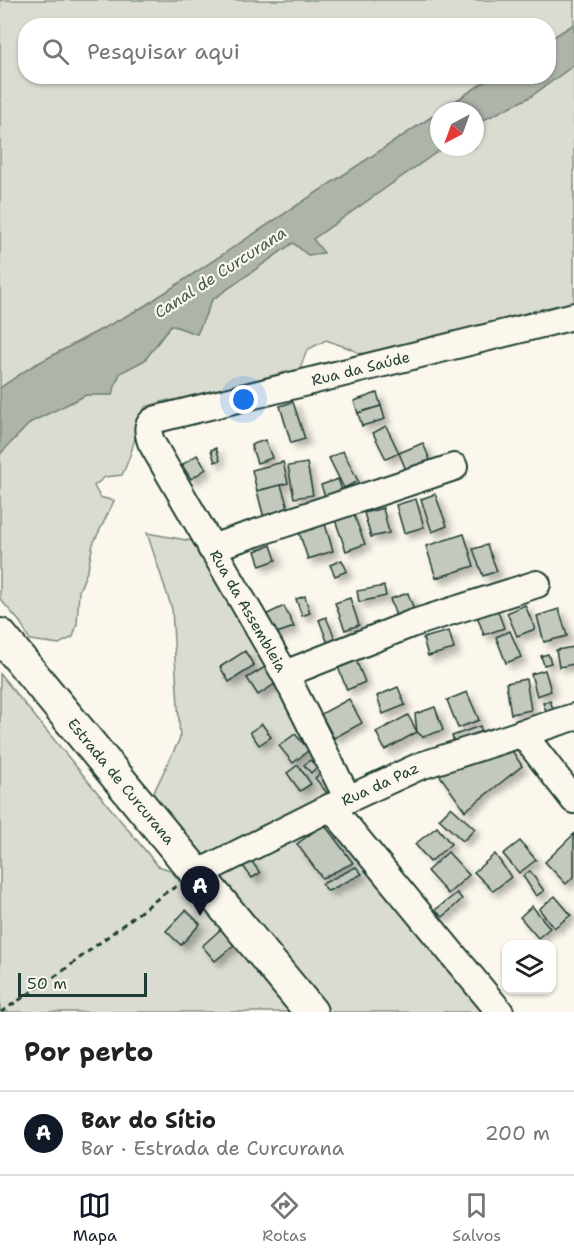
<!DOCTYPE html>
<html lang="pt">
<meta charset="utf-8">
<style>
:root{--surface:#fff;--page:#f6f6f6;--text:#222;--muted:#767676;--line:#e0e0e0;--accent:#111827}
body{margin:0;font-family:"Shantell Sans",sans-serif;background:var(--page);color:var(--text)}
.controls{position:absolute;right:18px;bottom:18px;display:grid;overflow:hidden;border-radius:12px;box-shadow:0 2px 4px #0004}
.controls button{width:54px;height:54px;display:grid;place-items:center;padding:0;border:0;border-bottom:2px solid var(--line);background:var(--surface);color:var(--text);font:30px sans-serif}
.compass{position:absolute;left:430px;top:102px;width:54px;height:54px;border-radius:50%;background:var(--surface);box-shadow:0 2px 4px #0004;rotate:221deg}
.scale{position:absolute;left:18px;bottom:15px;width:129px;box-sizing:border-box;padding-left:6px;border:3px solid #1f3d34;border-top:0;font-size:16px;line-height:21px;white-space:nowrap;color:#1f3d34;-webkit-text-stroke:4px #fbf7ec;paint-order:stroke}
.you{position:absolute;left:244px;top:400px;width:21px;height:21px;margin:-15px;border:4px solid #fff;border-radius:50%;background:#1a73e8;box-shadow:0 0 0 9px #1a73e833}
.badge{display:grid;place-items:center;width:39px;height:39px;border-radius:50%;background:var(--accent);color:#fff;font-size:20px;font-weight:700}
.pin{position:absolute;translate:-50% -50px;filter:drop-shadow(0 2px 3px #0008)}
.pin::after{content:'';position:absolute;top:32px;width:21px;height:18px;background:inherit;clip-path:polygon(0 0,100% 0,50% 100%)}
.list{margin:0;padding:0;list-style:none}
h2{display:flex;justify-content:space-between;align-items:center;height:78px;margin:0;padding:0 24px;font-size:26px}
h2 small{font-size:20px;font-weight:400;color:var(--muted)}
.list li{display:grid;grid-template-columns:39px 1fr auto;gap:18px;align-items:center;box-sizing:border-box;height:84px;padding:0 24px;border-top:2px solid var(--line)}
.list b{display:block;font-size:22px;white-space:nowrap}
.list p{margin:0;font-size:20px;white-space:nowrap;color:var(--muted)}
.list em{font-size:20px;font-style:normal;color:var(--muted)}
.icon{flex:none;width:33px;height:33px;fill:none;stroke:currentColor;stroke-width:2;stroke-linecap:round;stroke-linejoin:round}
.map{position:relative;flex:none;width:574px;height:1012px;overflow:hidden}
.search{position:absolute;background:var(--surface);box-shadow:0 2px 4px #0004;left:18px;right:18px;top:18px;height:66px;display:flex;align-items:center;gap:15px;box-sizing:border-box;padding:0 21px;border-radius:24px;color:var(--muted);font-size:22px}
.sheet{height:162px;background:var(--surface)}
nav{display:flex;justify-content:space-around;align-items:center;box-sizing:border-box;height:84px;border-top:2px solid var(--line);background:var(--surface);font-size:16px;color:var(--muted)}
nav a{display:grid;justify-items:center;gap:3px}
nav .on{color:var(--accent)}
.map>svg:first-child{display:block}
</style>
<div class="map">
<svg width="574" height="1012" viewBox="0 0 574 1012">
<defs>
<filter id="shadow"><feDropShadow dx="5.5" dy="5.5" stdDeviation="3" flood-color="#0004"/></filter>
</defs>
<rect width="100%" height="100%" fill="#fbf7ec"/>
<filter id="ink" filterUnits="userSpaceOnUse"><feTurbulence type="fractalNoise" baseFrequency=".0167" numOctaves="2"/><feDisplacementMap in="SourceGraphic" scale="12" xChannelSelector="R" yChannelSelector="G"/><feConvolveMatrix kernelMatrix="1 2 1 2 8 2 1 2 1" color-interpolation-filters="sRGB"/></filter>
<g filter="url(#ink)">
<g fill="#dbdcd1" stroke="#7d8c82" stroke-width="1.5">
<polygon points="0,0 574,0 574,24 549,40 548,26 26,26 26,76 492,77 143,307 31,367 0,388"/>
<path d="M574,65V309L368,358L351,349L326,340L307,350L298,374L184,404L168,400L145,407C136,429 133,454 122,475L105,477L94,486L100,497L114,501L93,544L88,569L79,591L77,624L73,637L59,644L30,640L20,622L0,599V454L31,422L86,395H112L120,373L145,360L171,325L197,334L212,300L293,243L308,255L323,253L313,239L444,147H475V124L530,97Z"/>
<polygon points="147,533 197,542 335,796 199,858 153,794 180,738 172,609"/>
<polygon points="0,674 158,866 170,870 292,1012 0,1012"/>
<polygon points="327,816 489,1012 326,1012 214,877"/>
</g>
<polygon fill="#adb4aa" stroke="#74847b" stroke-width="1.5" points="574,24 574,65 530,97 475,124 475,111 439,111 439,147 444,147 313,239 324,253 308,255 293,243 212,300 197,334 171,325 145,360 120,373 112,395 86,395 31,422 0,454 0,388 31,367 143,307 492,77 548,76 549,40"/>
<g fill="#c4c9be" stroke="#1f3d34" stroke-width="1.5" filter="url(#shadow)">
<polygon points="377,393 381,406 358,413 354,401"/>
<polygon points="293,402 305,439 291,443 280,406"/>
<polygon points="381,406 385,419 362,426 358,413"/>
<polygon points="386,426 399,453 386,459 373,433"/>
<polygon points="265,440 272,458 257,463 251,445"/>
<polygon points="423,443 432,465 408,475 399,453"/>
<polygon points="216,448 220,460 215,462 211,450"/>
<polygon points="343,451 358,481 344,488 329,458"/>
<polygon points="197,455 206,469 191,479 182,465"/>
<polygon points="283,462 288,483 257,491 252,470"/>
<polygon points="307,463 313,495 294,498 288,466"/>
<polygon points="338,479 343,493 326,499 321,485"/>
<polygon points="281,485 289,511 264,518 257,491"/>
<polygon points="435,494 447,526 432,532 421,499"/>
<polygon points="416,499 424,527 404,533 396,505"/>
<polygon points="383,508 389,533 371,537 364,513"/>
<polygon points="352,510 365,544 346,551 334,517"/>
<polygon points="325,524 333,551 308,559 299,532"/>
<polygon points="464,534 474,566 436,578 426,546"/>
<polygon points="271,545 276,560 260,566 255,551"/>
<polygon points="487,545 497,571 483,576 473,549"/>
<polygon points="342,560 347,571 335,576 330,565"/>
<polygon points="384,586 386,596 359,602 357,591"/>
<polygon points="408,593 415,613 397,619 390,599"/>
<polygon points="305,596 310,613 302,616 296,599"/>
<polygon points="350,598 359,625 345,630 335,603"/>
<polygon points="525,605 535,629 517,636 507,613"/>
<polygon points="284,606 294,627 268,636 255,620"/>
<polygon points="496,606 504,628 484,635 476,613"/>
<polygon points="559,609 567,636 544,642 537,616"/>
<polygon points="326,617 337,643 329,646 319,620"/>
<polygon points="449,631 454,649 428,656 423,638"/>
<polygon points="510,631 521,657 506,663 496,637"/>
<polygon points="574,647 574,664 559,667 556,650"/>
<polygon points="245,651 254,666 229,682 220,667"/>
<polygon points="548,654 551,663 544,665 541,656"/>
<polygon points="354,655 365,682 347,690 336,662"/>
<polygon points="265,667 276,683 258,695 247,678"/>
<polygon points="545,670 551,691 537,696 531,674"/>
<polygon points="526,679 531,710 511,714 506,683"/>
<polygon points="398,687 405,705 383,714 377,696"/>
<polygon points="467,692 479,720 458,728 447,700"/>
<polygon points="349,699 362,723 334,738 321,714"/>
<polygon points="550,701 555,713 548,716 543,703"/>
<polygon points="435,707 443,730 423,737 417,732 415,714"/>
<polygon points="408,715 417,732 385,750 376,732"/>
<polygon points="262,724 271,737 259,745 250,732"/>
<polygon points="480,726 484,737 456,747 452,736"/>
<polygon points="295,734 309,750 293,763 279,746"/>
<polygon points="509,746 522,766 465,811 436,770"/>
<polygon points="310,760 317,767 311,773 304,765"/>
<polygon points="298,765 311,784 300,791 287,773"/>
<polygon points="323,772 334,788 327,793 315,778"/>
<polygon points="451,807 475,829 463,841 439,819"/>
<polygon points="324,824 353,863 322,878 297,844"/>
<polygon points="437,827 451,844 430,862 415,844"/>
<polygon points="574,834 574,876 566,884 545,862"/>
<polygon points="520,841 536,860 519,873 503,854"/>
<polygon points="448,852 469,875 448,894 427,871"/>
<polygon points="495,854 511,877 493,891 474,872"/>
<polygon points="250,859 260,873 252,878 242,865"/>
<polygon points="356,867 362,874 328,891 322,884"/>
<polygon points="530,871 544,891 536,896 523,876"/>
<polygon points="457,893 462,899 443,917 435,910"/>
<polygon points="555,896 571,915 554,928 539,909"/>
<polygon points="532,906 550,928 538,938 520,917"/>
<polygon points="186,910 200,924 181,945 166,931"/>
<polygon points="221,929 234,945 215,961 202,946"/>
</g>
<g fill="none" stroke-linecap="round" stroke-linejoin="round">
<defs>
<g id="minor">
<polyline points="211,548 454,467"/>
<polyline points="285,674 411,624 537,584"/>
<polyline points="522,733 574,800"/>
<path id="s1" d="M348,799L285,674L151,442C148,432 145,424 157,419L574,316"/>
<polyline points="331,807 500,1012"/>
<path id="s2" d="M197,874L331,807L420,766L574,717"/>
</g>
<g id="major">
<path id="s3" d="M0,635L311,1012"/>
</g>
</defs>
<use href="#minor" stroke="#1f3d34" stroke-width="30"/>
<use href="#major" stroke="#1f3d34" stroke-width="36"/>
<polyline stroke="#1f3d34" stroke-width="3" stroke-dasharray="6 4.5" stroke-linecap="butt" points="1,1012 60,973 165,893 177,886"/>
<use href="#minor" stroke="#fbf7ec" stroke-width="26"/>
<use href="#major" stroke="#fbf7ec" stroke-width="32"/>
</g>
</g>
<g text-anchor="middle" stroke-width="4.5" stroke-linejoin="round" paint-order="stroke">
<g font-size="15" fill="#1f3d34" stroke="#fbf7ec">
<text dy="5" stroke="none"><textPath href="#s1" startOffset="645">Rua da Saúde</textPath></text>
<text transform="translate(248 611) rotate(60)" y="5">Rua da Assembleia</text>
<text dy="5" stroke="none"><textPath href="#s3" startOffset="190">Estrada de Curcurana</textPath></text>
<text dy="5" stroke="none"><textPath href="#s2" startOffset="204">Rua da Paz</textPath></text>
</g>
<g font-size="16" font-style="italic" fill="#425b52" stroke="#fbf7ec">
<text transform="translate(220 272) rotate(-33)" y="6">Canal de Curcurana</text>
</g>
</g>
</svg>
<div class="controls">
<button><svg class="icon" aria-label="layers" viewBox="0 0 24 24"><path d="M12 4l9 5-9 5-9-5zM3 14l9 5 9-5"/></svg></button>
</div>
<svg class="compass" viewBox="-18 -18 36 36"><path d="M0-13l5 13h-10z" fill="#e53935"/><path d="M0 13l5-13h-10z" fill="#767676"/></svg>
<div class="scale">50 m</div>
<div class="you"></div>
<div class="pin badge" style="left:200px;top:916px">A</div>
<div class="search"><svg class="icon" aria-label="search" viewBox="0 0 24 24"><circle cx="10" cy="10" r="6"/><path d="M15 15l6 6"/></svg>Pesquisar aqui</div>
</div>
<section class="sheet">
<h2>Por perto<small></small></h2>
<ul class="list">
<li><span class="badge">A</span><div><b>Bar do Sítio</b><p>Bar · Estrada de Curcurana</p></div><em>200 m</em></li>
</ul>
</section>
<nav>
<a class="on"><svg class="icon" aria-label="map" viewBox="0 0 24 24"><path d="M3 6l6-2 6 2 6-2v14l-6 2-6-2-6 2zM9 4v14M15 6v14"/></svg>Mapa</a>
<a><svg class="icon" aria-label="directions" viewBox="0 0 24 24"><path d="M12 3l9 9-9 9-9-9zM9 14v-3h6M13 9l2 2-2 2"/></svg>Rotas</a>
<a><svg class="icon" aria-label="saved" viewBox="0 0 24 24"><path d="M7 4h10v16l-5-4-5 4z"/></svg>Salvos</a>
</nav>
